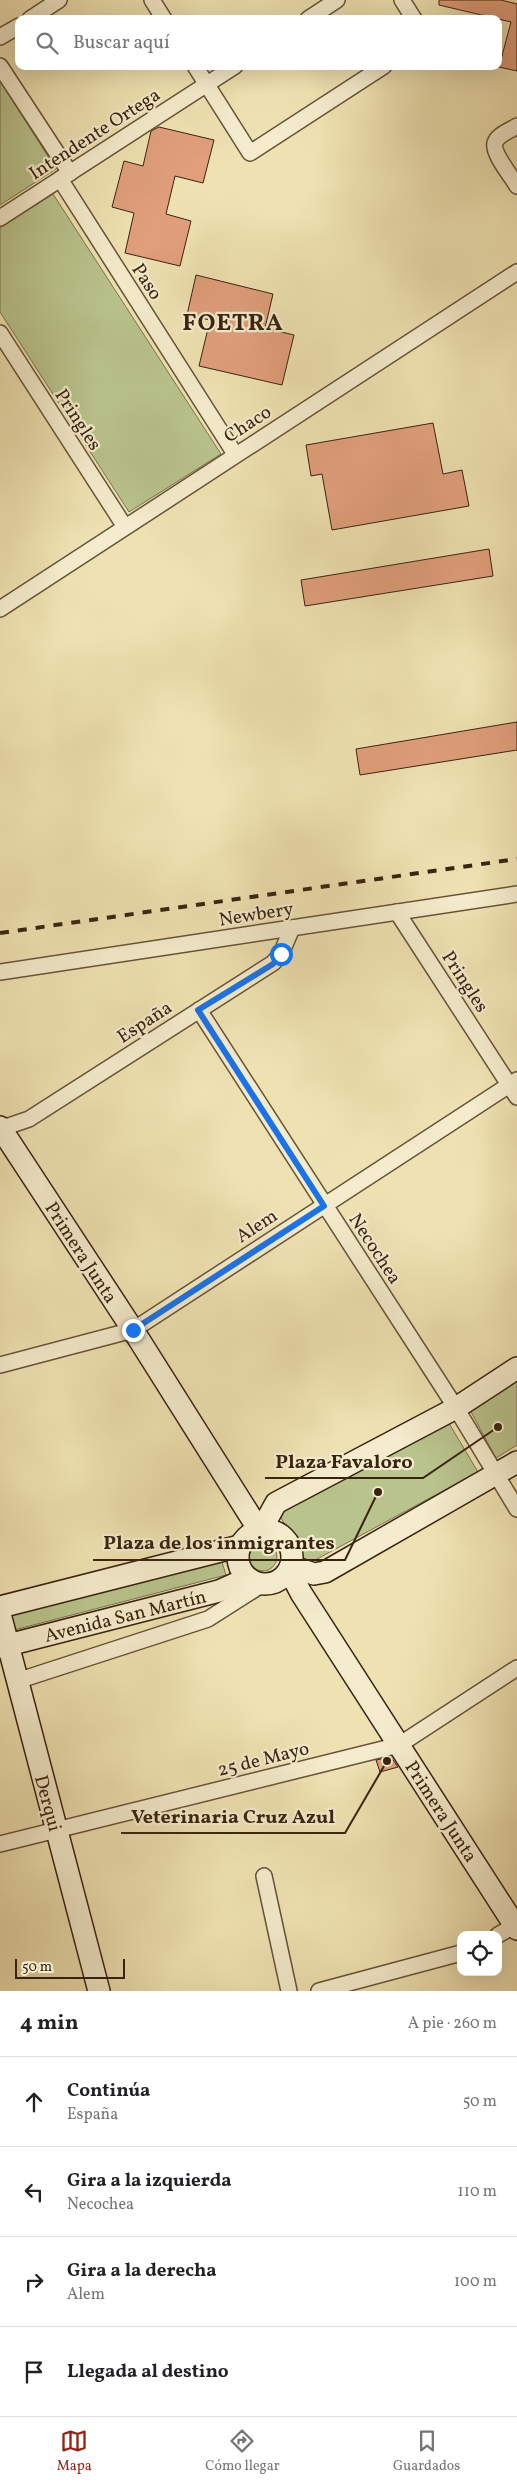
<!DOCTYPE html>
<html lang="es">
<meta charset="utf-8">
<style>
:root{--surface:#fff;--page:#f6f6f6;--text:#202124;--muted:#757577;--line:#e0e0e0;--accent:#8f2418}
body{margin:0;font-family:Vollkorn,serif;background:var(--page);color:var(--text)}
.controls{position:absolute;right:15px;bottom:15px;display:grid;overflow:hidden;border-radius:10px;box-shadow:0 5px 20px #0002}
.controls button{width:45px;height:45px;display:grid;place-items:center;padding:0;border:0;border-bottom:1px solid var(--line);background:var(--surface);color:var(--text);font:25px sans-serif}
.scale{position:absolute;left:15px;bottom:12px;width:110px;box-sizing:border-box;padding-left:5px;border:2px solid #39230f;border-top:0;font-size:14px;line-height:18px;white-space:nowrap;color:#39230f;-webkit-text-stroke:4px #f5eccd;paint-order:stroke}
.stop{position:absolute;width:15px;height:15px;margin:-11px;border:4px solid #1a73e8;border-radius:50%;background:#fff}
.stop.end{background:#1a73e8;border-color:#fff;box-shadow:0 1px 5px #0008}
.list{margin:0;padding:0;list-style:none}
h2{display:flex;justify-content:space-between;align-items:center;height:65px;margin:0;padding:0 20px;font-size:21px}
h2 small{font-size:16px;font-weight:400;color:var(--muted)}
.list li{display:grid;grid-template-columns:32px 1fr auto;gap:15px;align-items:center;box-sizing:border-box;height:90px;padding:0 20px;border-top:1px solid var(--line)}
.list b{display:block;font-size:19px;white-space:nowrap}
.list p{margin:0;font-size:16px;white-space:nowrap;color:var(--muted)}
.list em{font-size:16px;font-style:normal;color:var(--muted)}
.icon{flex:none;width:28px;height:28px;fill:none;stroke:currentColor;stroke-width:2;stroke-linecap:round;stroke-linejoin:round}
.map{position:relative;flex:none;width:517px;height:1991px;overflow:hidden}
.search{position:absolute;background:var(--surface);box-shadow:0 5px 20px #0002;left:15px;right:15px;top:15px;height:55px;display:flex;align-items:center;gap:12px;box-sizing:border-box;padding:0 18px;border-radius:10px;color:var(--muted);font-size:19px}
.sheet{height:425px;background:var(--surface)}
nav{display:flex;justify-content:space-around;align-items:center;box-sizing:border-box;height:70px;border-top:1px solid var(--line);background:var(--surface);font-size:14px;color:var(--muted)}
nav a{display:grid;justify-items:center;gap:2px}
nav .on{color:var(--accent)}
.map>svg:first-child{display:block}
</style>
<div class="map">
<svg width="517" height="1991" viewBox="0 0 517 1991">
<rect width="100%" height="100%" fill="#efe2b2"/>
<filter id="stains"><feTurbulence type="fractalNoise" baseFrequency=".004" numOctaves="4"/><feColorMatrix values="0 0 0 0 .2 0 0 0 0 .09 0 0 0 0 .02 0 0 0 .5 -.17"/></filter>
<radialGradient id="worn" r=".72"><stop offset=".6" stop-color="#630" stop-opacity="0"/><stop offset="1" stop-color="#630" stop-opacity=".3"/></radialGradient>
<g fill="#b9c38c" stroke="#79734e">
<polygon points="0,81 56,169 0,205"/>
<polygon points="53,194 221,454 129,512 0,312 0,228"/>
<polygon points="517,1378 517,1445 496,1458 469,1408"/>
<polygon points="447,1420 478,1472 306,1565 278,1512"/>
<circle cx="263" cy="1557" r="14"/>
<polygon points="221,1559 226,1575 14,1630 9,1614"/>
</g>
<g fill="#e19f7c" stroke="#39230f">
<polygon points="439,0 501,0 517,4 517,71 499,67 511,22 439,5"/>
<polygon points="159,127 214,140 203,183 175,176 166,214 191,221 180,266 125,253 134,213 112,207 124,161 143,166 151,131"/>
<polygon points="196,275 273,294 265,328 294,335 282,385 199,366 210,320 187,315"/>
<polygon points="433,423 443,474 462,470 469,506 332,530 322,474 311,476 306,445"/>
<polygon points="489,549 493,576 305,606 301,580"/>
<polygon points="517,722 517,750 360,775 356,749"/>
<polygon points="391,1757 398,1767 380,1772 376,1760"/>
</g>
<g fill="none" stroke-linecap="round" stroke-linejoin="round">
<defs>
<g id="street">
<polyline points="152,0 164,19"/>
<polyline points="402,0 414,19"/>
<polyline points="30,19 59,0"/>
<polyline points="308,19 337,0"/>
<polyline points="0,37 19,26"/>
<polyline points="0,66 70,173"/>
<polyline points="195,66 250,153 384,66"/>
<path d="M517,126C511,130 497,135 495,143C492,153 512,177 517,186"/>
<polyline points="60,179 235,454"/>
<polyline points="0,218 235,66"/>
<polyline points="0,333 125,527"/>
<polyline points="0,609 517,272"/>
<polyline points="397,912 517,1097"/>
<polyline points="0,972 517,894"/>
<polyline points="199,1010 456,1408 517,1509"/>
<polyline points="0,1129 29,1119 273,963 281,954 292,928"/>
<polyline points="0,1365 133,1330 517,1080"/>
<polyline points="17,1681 208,1619 263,1584"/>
<polyline points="0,1844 399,1745 517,1668"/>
<polyline points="264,1876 289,1991"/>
<polyline points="498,1935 517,1924"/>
<polyline points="319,1991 461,1953"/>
</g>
<g id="secondary">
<polyline points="0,1127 133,1330 259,1530"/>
<circle cx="265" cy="1557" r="27"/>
<polyline points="261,1530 276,1503 456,1408 517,1368"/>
<polyline points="291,1566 314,1574 325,1572 517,1462"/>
<polyline points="289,1570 301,1593 517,1929"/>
<polyline points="0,1607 240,1546"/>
<polyline points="0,1614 99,1991"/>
<polyline points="0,1647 219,1591 248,1578"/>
</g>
</defs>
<use href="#street" stroke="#665338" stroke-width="18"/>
<use href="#secondary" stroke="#39230f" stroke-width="24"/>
<use href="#street" stroke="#f5eccd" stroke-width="15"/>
<use href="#secondary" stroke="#f5eccd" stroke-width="21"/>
<polyline stroke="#39230f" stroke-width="4" stroke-dasharray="9 9" stroke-linecap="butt" points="0,933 517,859"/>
</g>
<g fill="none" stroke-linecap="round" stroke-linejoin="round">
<polyline stroke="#1a73e8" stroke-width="6" points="133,1330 324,1206 198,1010 273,964 281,954"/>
</g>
<g text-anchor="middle" stroke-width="4.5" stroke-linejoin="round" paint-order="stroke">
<g font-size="19" fill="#39230f" stroke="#f5eccd">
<text transform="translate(94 133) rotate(-33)" y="7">Intendente Ortega</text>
<text transform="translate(148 281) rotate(57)" y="7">Paso</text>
<text transform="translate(79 419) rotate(57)" y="7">Pringles</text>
<text transform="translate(247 423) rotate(-33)" y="7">Chaco</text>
<text transform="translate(256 913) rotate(-9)" y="7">Newbery</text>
<text transform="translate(466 981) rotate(57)" y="7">Pringles</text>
<text transform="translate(144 1021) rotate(-33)" y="7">España</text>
<text transform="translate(256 1225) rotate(-33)" y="7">Alem</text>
<text transform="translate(376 1248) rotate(57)" y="7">Necochea</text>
<text transform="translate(82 1252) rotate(57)" y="7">Primera Junta</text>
<text transform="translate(125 1615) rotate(-14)" y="7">Avenida San Martín</text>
<text transform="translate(263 1758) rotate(-14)" y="7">25 de Mayo</text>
<text transform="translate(49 1803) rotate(75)" y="7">Derqui</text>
<text transform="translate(442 1811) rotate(57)" y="7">Primera Junta</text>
</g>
<g font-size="24" font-weight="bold" letter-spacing="1" fill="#39230f" stroke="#f5eccd">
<text x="233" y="330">FOETRA</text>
</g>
</g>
<path fill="none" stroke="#39230f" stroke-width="2" d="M498 1427L423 1478H265M378 1492L345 1560H93M387 1761L345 1833H121"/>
<g fill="#39230f" stroke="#f5eccd" stroke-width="2">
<circle cx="498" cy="1427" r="5"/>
<circle cx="378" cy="1492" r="5"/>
<circle cx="387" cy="1761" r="5"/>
</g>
<g font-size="20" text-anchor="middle" font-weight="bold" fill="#39230f" stroke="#f5eccd" stroke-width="4.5" stroke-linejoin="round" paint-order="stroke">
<text x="344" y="1468">Plaza Favaloro</text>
<text x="219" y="1549">Plaza de los inmigrantes</text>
<text x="233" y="1823">Veterinaria Cruz Azul</text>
</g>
<rect width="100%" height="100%" filter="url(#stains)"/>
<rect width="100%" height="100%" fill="url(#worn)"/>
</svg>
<div class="controls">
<button><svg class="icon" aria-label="locate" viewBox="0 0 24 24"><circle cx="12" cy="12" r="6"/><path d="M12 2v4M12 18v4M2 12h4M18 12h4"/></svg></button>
</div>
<div class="scale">50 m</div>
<div class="stop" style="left:281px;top:954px"></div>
<div class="stop end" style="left:133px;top:1330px"></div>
<div class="search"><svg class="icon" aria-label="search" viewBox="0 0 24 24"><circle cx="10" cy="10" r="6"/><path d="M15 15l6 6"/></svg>Buscar aquí</div>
</div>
<section class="sheet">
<h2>4 min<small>A pie · 260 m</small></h2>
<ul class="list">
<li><svg class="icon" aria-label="ahead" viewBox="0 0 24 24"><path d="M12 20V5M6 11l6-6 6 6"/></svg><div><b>Continúa</b><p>España</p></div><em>50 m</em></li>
<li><svg class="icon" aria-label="left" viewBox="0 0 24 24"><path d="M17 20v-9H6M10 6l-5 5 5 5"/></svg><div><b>Gira a la izquierda</b><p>Necochea</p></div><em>110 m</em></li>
<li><svg class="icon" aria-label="right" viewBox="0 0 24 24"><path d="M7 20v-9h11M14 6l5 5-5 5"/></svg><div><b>Gira a la derecha</b><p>Alem</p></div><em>100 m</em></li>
<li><svg class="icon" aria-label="arrive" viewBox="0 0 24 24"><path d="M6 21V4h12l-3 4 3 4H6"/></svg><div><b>Llegada al destino</b></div></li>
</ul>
</section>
<nav>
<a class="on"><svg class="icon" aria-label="map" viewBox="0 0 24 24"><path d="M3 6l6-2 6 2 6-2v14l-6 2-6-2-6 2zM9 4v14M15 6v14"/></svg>Mapa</a>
<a><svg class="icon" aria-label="directions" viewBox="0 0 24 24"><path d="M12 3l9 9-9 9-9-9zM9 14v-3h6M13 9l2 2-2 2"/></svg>Cómo llegar</a>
<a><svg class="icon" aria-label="saved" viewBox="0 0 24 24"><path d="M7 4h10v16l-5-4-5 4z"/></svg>Guardados</a>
</nav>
